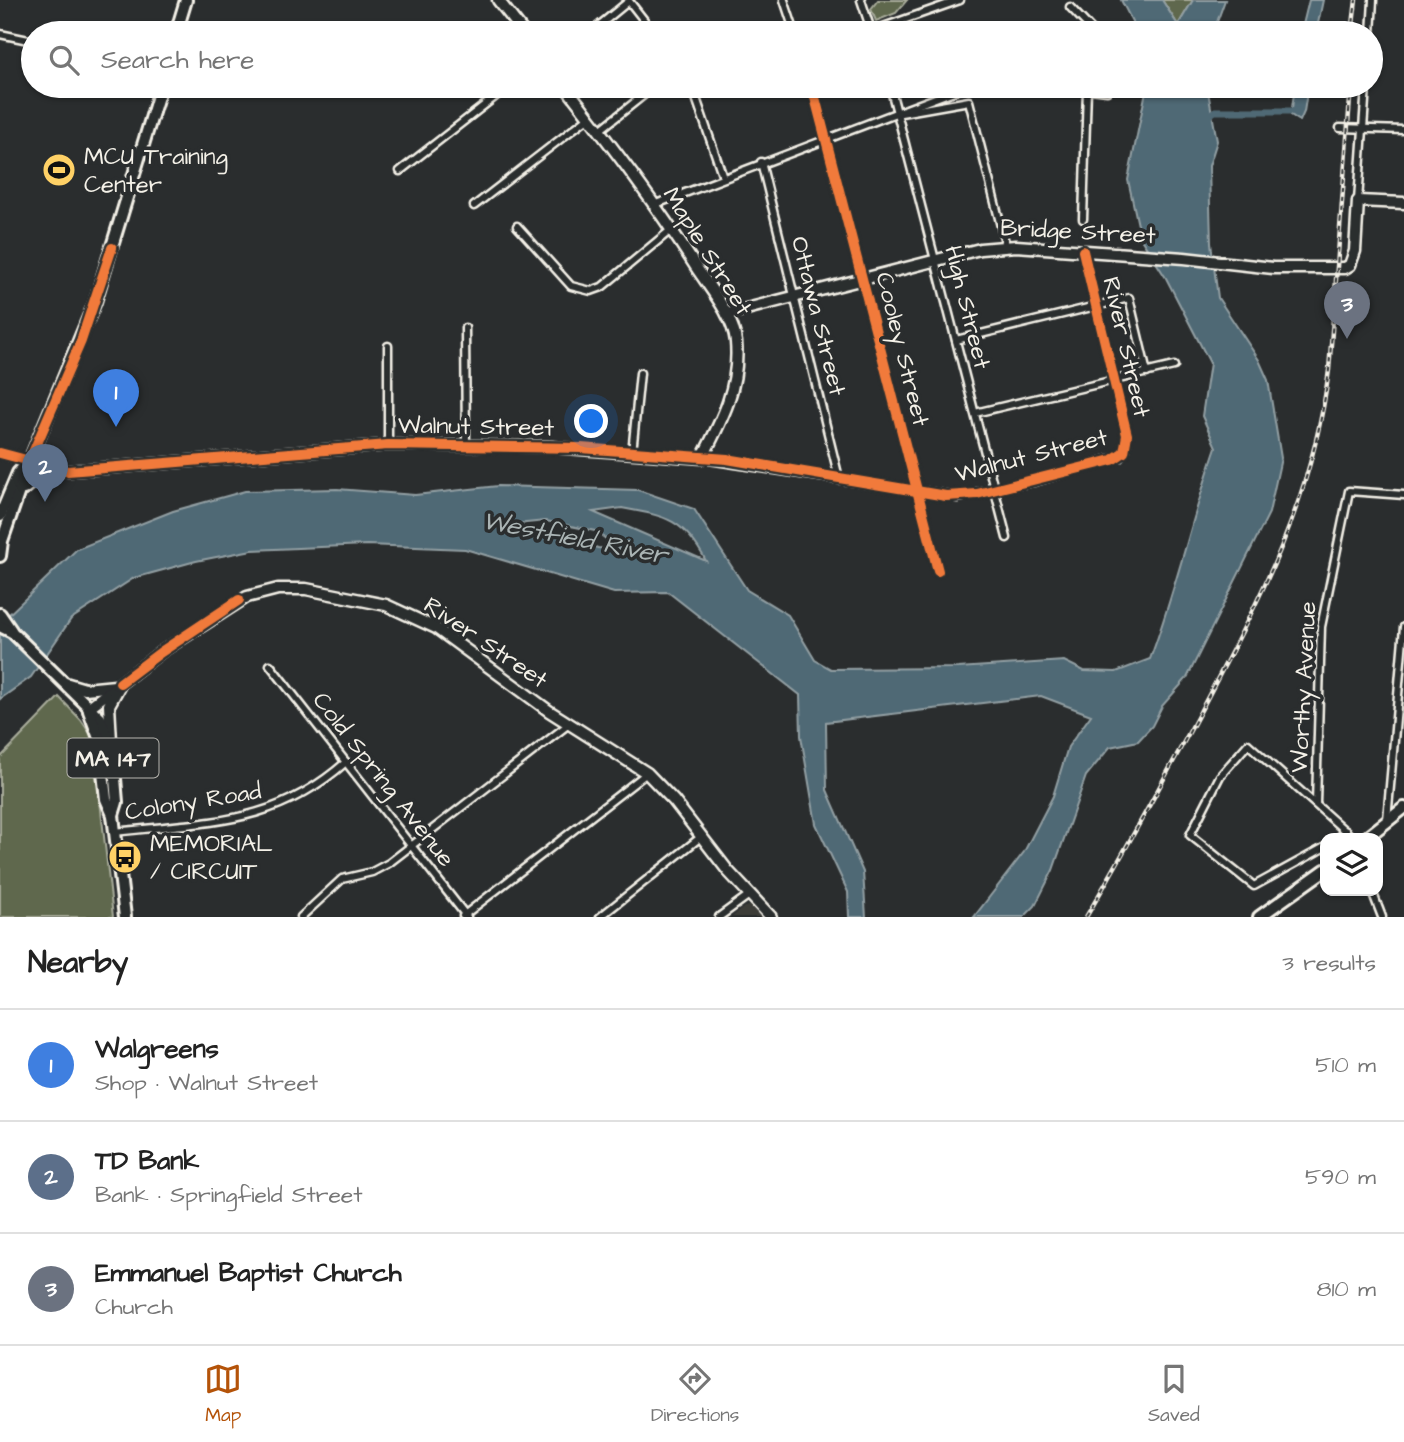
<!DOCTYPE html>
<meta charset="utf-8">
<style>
:root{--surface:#fff;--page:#f6f6f6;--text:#222;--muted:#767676;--line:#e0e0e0;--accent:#b45309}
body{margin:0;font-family:"Architects Daughter",sans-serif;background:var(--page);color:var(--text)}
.controls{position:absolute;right:21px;bottom:21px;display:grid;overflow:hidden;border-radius:14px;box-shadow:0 2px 5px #0004}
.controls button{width:63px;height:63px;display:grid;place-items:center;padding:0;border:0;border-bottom:2px solid var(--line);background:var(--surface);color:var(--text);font:35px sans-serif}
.you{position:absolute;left:592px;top:422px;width:24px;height:24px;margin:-18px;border:5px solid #fff;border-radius:50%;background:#1a73e8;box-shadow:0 0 0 10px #1a73e833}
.badge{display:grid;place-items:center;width:46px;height:46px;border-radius:50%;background:var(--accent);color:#fff;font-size:23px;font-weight:700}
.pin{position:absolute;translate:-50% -58px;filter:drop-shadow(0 2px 4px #0008)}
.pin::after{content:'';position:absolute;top:37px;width:24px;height:21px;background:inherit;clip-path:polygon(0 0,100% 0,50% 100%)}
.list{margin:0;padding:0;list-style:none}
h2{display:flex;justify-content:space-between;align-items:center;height:91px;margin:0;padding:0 28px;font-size:30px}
h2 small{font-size:23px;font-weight:400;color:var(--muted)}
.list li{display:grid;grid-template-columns:46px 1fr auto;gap:21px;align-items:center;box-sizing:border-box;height:112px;padding:0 28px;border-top:2px solid var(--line)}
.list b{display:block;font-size:26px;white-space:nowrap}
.list p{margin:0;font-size:23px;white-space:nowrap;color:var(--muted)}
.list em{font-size:23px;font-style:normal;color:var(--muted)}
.icon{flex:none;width:38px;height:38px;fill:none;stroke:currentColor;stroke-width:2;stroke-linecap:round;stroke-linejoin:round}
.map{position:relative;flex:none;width:1404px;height:917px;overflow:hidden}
.search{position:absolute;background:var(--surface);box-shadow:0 2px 5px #0004;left:21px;right:21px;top:21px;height:77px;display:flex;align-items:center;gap:18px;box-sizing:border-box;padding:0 24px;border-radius:38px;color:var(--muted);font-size:26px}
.sheet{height:427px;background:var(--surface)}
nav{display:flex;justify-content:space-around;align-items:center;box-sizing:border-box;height:98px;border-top:2px solid var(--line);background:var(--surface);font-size:19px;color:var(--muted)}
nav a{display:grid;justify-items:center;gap:4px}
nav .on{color:var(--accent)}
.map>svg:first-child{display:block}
</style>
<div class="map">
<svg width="1404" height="917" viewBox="0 0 1404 917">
<rect width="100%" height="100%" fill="#2a2d2e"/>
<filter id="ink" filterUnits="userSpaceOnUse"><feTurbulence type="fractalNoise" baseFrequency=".0143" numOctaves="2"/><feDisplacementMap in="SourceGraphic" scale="14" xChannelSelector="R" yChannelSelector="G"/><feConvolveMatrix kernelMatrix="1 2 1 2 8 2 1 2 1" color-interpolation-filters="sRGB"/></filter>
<g filter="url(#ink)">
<polygon fill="#3e3d39" points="750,906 761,917 732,917 744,907"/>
<g fill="#5e684e" stroke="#a9ac9b" stroke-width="2">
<polygon points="878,0 907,0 896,13 876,21 871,9"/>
<polygon points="1162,0 1193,0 1178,25"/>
<polygon points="59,697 81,720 93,738 113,917 0,917 0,758"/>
</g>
<g fill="#506975" stroke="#929fa3" stroke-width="2" fill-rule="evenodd">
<polygon points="1121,0 1162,0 1178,25 1193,0 1225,0 1213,33 1138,33"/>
<polygon points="1309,0 1323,0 1316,33 1301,33"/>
<path d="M1147,86H1207L1217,141L1209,166L1211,243L1218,298L1259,360L1268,380L1281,458L1269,513L1187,678L1162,706L1152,726L1138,741L1110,747L1086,776L1053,870L1035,906L1024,917H974L1024,852L1053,796L1068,747L1091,715L1041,696L826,722L827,790L863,872L866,917H849L848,892L816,824L801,736L800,695L668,592L614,593L465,549L367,545L252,550L196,561L134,578L71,619L31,677L0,699V623L77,549L173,511L245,491L337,489L415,495L498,486L638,490L694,509L747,590L788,615L815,660L831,669L958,668L1064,661L1084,671L1116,672L1150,659C1176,590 1192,517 1216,447L1202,416L1210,363L1166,278L1141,239L1128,180ZM622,508C666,516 684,519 706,561L593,512ZM546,521L595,531L621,550L598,548L516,524Z"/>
<polygon points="1295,86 1308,86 1304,112 1300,121 1291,115"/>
</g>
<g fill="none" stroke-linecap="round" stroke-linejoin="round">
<polyline stroke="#506975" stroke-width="7" points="1204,119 1215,111 1298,111"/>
<defs>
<g id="minor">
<polyline points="784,0 795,33"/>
<polyline points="861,0 872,33"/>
<polyline points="1070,7 1095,33"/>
<polyline points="872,31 960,0"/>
<polyline points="590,33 629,1 654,33"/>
<polyline points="0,34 33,41"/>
<polyline points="1371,34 1373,0"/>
<polyline points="692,86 723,177"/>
<polyline points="812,86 938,571"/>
<polyline points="890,86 1007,538"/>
<polyline points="1066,86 1107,91 1113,86"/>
<polyline points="901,113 969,101 1006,246"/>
<polyline points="1340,128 1404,130"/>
<polyline points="600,130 655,86"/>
<polyline points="761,162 839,478"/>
<polyline points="400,171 509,86"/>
<polyline points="1358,201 1366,86"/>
<polyline points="656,204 967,86"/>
<polyline points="474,206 589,117"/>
<polyline points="1083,219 1087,89"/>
<polyline points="517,226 571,286 591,291 602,287 672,229"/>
<polyline points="465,328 466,447"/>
<polyline points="956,340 1129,298 1147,373"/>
<polyline points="975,413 1174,366"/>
<polyline points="388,445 388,346"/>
<polyline points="632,453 640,373"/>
<polyline points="270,665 467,917"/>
<polyline points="1316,804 1321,627 1349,491 1404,495"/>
<polyline points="1387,820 1404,627"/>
<path d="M115,832C207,821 273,827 346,762"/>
<polyline points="1337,838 1346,831"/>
<polyline points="1325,847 1254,886 1190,835 1220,776 1248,744 1353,838"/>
<polyline points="1372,891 1382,917"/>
<polyline points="463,916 647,773"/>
<polyline points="301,917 342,879 372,872 389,863 569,724"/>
<polyline points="600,917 702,836"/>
<polyline points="719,917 749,895"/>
</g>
<g id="tertiary">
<polyline points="0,453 29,462"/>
<polyline points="702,458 958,497 1034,481 1119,457 1125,450 1127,435 1083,251"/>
</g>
<g id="secondary">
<polyline points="498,0 524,33"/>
<polyline points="727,314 980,249 1016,246 1184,258 1273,268 1345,268 1350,265 1355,251 1358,201 1404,203"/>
<path d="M29,462L68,471L388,445L552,447L702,458C722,420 740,386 736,342C733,315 711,290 696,267C656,204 611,145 565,86"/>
<polyline points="65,683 85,689 115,686"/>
<polyline points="88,708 161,652 247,597 278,589 306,589 386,605 436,628 549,711 647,773 674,801 728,871 771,917"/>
<polyline points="111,741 109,705 120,685"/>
</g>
<g id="primary">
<polyline points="176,33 186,0"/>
<polyline points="24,489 36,479 61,470"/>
<polyline points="0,516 18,473 29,462"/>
<polyline points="0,556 2,541 29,462 95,302 161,86"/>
<polyline points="0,614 11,630"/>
<polyline points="0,626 12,632 100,718 113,755 117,802 113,815"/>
<polyline points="89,711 99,738 106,799 113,815 125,917"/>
<polyline points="1366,838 1404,808"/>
<polyline points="1259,917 1325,870"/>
</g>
</defs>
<use href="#minor" stroke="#f4f1e8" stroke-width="11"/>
<use href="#tertiary" stroke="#f4f1e8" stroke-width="13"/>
<use href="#secondary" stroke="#f4f1e8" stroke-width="15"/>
<use href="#primary" stroke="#f4f1e8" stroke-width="16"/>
<use href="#minor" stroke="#2a2d2e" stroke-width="6"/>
<use href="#tertiary" stroke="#2a2d2e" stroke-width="8"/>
<use href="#secondary" stroke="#2a2d2e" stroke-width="10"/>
<use href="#primary" stroke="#2a2d2e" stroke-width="10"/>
<defs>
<g id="rail">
<polyline points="1352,33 1356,0"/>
<path d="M1086,917C1126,850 1163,781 1200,712C1261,597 1312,502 1329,370L1351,86"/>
</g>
</defs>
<use href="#rail" stroke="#f4f1e8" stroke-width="4.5"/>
<use href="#rail" stroke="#2a2d2e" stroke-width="2" stroke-dasharray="5" stroke-linecap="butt"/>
<defs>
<g id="cycleway">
<polyline points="812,86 938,571"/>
<polyline points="0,453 68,471 388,445 581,448 727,459 946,496 977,494 1112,460 1124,452 1127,435 1083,251"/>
<polyline points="29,462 81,341 112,248"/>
<polyline points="120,683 161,652 239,600"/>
</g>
</defs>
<use href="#cycleway" stroke="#2a2d2e" stroke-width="15"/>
<use href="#cycleway" stroke="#f17a3a" stroke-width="10"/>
</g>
</g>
<defs>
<symbol id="stadium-disc" viewBox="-11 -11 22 22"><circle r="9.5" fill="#ffd166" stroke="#2a2d2e"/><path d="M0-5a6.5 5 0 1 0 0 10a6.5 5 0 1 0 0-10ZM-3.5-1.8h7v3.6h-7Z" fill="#111"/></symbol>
<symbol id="bus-disc" viewBox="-11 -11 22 22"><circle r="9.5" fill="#ffd166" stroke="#2a2d2e"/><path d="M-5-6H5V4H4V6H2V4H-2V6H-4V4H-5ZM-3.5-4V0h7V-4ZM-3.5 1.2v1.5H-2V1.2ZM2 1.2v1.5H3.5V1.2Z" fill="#111"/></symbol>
</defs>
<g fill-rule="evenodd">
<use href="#stadium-disc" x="40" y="151" width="38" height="38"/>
<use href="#bus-disc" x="106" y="838" width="38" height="38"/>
</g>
<g text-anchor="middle" stroke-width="7" stroke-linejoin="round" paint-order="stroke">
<rect fill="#2a2d2e" stroke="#b7b6b0" stroke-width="2" x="67.5" y="738.5" width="91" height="39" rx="5"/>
<g font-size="23" font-weight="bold" fill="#f4f1e8">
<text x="113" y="766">MA 147</text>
</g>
<g font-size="24" fill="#f4f1e8" stroke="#2a2d2e" text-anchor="start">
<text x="84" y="164">MCU Training<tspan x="84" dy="28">Center</tspan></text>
<text x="150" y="851">MEMORIAL<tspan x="150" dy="28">/ CIRCUIT</tspan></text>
</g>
<g font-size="24" fill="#f4f1e8" stroke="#2a2d2e">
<text transform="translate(1078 231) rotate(3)" y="8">Bridge Street</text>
<text transform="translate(708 251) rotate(58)" y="8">Maple Street</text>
<text transform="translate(968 307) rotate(76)" y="8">High Street</text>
<text transform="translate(819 316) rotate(76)" y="8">Ottawa Street</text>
<text transform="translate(1127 347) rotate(77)" y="8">River Street</text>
<text transform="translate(903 349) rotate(76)" y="8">Cooley Street</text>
<text transform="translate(476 426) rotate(1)" y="8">Walnut Street</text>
<text transform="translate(1031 455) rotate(-14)" y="8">Walnut Street</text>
<text transform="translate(486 642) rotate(34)" y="8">River Street</text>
<text transform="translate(1303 687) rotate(-87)" y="8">Worthy Avenue</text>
<text transform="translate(384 779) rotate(52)" y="8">Cold Spring Avenue</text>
<text transform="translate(193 801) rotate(-9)" y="8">Colony Road</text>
</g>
<g font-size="26" font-style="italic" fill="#aab4b4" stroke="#2a2d2e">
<text transform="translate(575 537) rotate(11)" y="9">Westfield River</text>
</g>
</g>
</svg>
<div class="controls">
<button><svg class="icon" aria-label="layers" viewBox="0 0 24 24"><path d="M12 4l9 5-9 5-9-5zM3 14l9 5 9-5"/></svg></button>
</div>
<div class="you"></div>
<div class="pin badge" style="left:116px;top:427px;background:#3f7fe0">1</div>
<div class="pin badge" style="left:45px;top:502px;background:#5c6f8a">2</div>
<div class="pin badge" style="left:1347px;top:339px;background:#6b7280">3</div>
<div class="search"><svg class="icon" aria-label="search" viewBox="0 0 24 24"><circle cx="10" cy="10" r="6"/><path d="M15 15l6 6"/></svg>Search here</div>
</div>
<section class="sheet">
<h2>Nearby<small>3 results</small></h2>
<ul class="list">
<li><span class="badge" style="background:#3f7fe0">1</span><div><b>Walgreens</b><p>Shop · Walnut Street</p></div><em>510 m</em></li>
<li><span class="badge" style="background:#5c6f8a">2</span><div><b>TD Bank</b><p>Bank · Springfield Street</p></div><em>590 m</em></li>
<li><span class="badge" style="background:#6b7280">3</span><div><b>Emmanuel Baptist Church</b><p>Church</p></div><em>810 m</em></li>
</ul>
</section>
<nav>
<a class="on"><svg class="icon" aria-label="map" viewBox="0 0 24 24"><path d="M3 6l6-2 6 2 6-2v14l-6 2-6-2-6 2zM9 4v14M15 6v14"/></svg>Map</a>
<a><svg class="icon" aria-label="directions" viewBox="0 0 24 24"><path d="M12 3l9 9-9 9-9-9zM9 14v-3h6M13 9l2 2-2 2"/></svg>Directions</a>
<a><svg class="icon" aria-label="saved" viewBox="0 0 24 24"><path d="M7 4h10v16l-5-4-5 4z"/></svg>Saved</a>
</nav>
